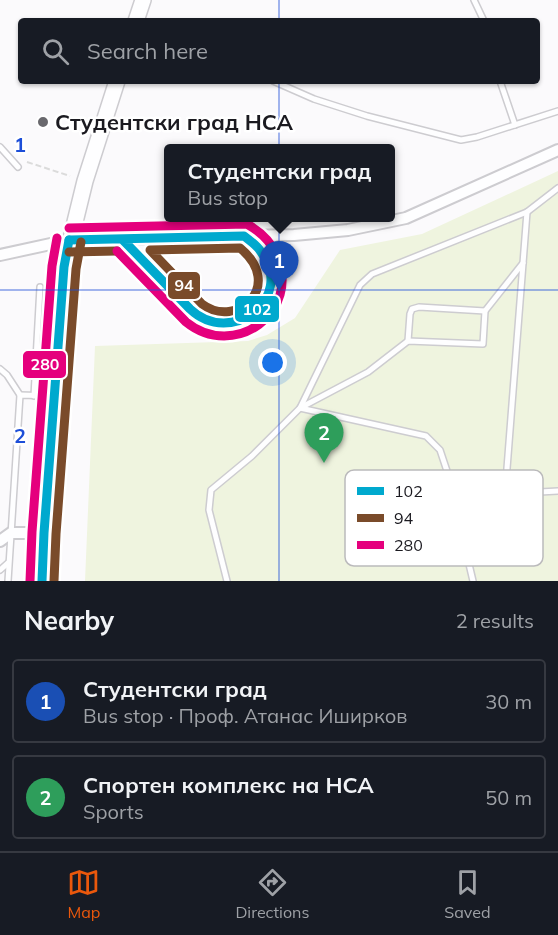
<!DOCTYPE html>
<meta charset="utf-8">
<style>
:root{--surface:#171b24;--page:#242831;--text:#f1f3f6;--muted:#9ea1a6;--line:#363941;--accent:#ea580c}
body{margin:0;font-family:Mulish,sans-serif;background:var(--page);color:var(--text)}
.you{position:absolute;left:273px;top:363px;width:21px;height:21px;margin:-15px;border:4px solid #fff;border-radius:50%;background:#1a73e8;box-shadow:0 0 0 9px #1a73e833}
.badge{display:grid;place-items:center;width:39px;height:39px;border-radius:50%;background:var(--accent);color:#fff;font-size:20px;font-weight:700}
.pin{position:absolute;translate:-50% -50px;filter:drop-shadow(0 2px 3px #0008)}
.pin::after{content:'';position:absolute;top:32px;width:21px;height:18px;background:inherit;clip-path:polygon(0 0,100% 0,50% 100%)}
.popup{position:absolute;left:164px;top:144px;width:231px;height:78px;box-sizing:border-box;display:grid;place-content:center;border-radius:6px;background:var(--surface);filter:drop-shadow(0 2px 4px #0005);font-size:20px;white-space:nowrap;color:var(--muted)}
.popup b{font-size:22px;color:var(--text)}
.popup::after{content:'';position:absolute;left:50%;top:100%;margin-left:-12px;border:12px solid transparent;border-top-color:var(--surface)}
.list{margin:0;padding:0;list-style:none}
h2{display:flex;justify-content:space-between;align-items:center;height:78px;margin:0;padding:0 24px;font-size:26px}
h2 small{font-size:20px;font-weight:400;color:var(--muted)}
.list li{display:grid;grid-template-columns:39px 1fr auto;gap:18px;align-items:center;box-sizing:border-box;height:84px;margin:0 12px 12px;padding:0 12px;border:2px solid var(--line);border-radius:6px}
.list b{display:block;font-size:22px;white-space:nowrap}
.list p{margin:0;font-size:20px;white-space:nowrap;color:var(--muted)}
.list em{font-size:20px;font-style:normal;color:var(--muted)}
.icon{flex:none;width:33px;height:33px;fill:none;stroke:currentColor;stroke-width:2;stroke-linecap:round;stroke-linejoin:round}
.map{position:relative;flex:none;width:558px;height:581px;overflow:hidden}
.search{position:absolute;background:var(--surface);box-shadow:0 2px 4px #0004;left:18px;right:18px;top:18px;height:66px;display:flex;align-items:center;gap:15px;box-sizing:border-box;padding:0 21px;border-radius:6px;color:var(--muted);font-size:22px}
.sheet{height:270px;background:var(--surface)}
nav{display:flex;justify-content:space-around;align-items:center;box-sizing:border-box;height:84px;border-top:2px solid var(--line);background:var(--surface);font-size:16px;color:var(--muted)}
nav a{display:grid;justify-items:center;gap:3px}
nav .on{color:var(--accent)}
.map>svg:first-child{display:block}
</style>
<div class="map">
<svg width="558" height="581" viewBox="0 0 558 581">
<rect width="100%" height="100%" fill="#fbfafc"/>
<polygon fill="#eff4df" points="558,171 558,581 85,581 95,346 248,341 267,335 295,318 340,250 422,234"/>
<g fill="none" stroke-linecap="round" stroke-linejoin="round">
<defs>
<g id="lane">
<polyline points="474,0 484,21"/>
<polyline points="273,81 314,99 367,116 461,140 477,137 558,111"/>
<polyline points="500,81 515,125"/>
<polyline points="0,147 18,167"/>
<path d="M123,240C143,261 163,283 184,303C189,308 195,315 201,318C207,320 217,324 223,324C258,324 282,289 265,257C260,249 252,243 246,237"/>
<polyline points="408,341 410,314 412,309 419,307 485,311"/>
<polyline points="0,369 7,375 20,395"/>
<polyline points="34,396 40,287"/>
<polyline points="301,406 360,285 372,274 527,212 558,188"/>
<polyline points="300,408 426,436 440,450 447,471 473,581"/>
<polyline points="505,494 527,212"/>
<polyline points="461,533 489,505 505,494 558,491"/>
<polyline points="0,570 8,563"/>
<polyline points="8,581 20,395 54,396"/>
<polyline points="227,581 209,510 211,490 252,456 300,408 368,372 408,341 483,344 485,311 523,263"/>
</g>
<g id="street">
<polyline points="0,255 69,240 244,236 294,235 348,230 406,218 558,150"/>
<polyline points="0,541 11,533 44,533"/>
</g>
<g id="secondary">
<polyline points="136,21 143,0"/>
<polyline points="42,581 44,533 64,267 85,181 117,81"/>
</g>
</defs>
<use href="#lane" stroke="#cdccd0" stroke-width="8"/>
<use href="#street" stroke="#cdccd0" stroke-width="14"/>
<use href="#secondary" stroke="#cdccd0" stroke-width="18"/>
<polyline stroke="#dbdbdb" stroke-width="2" stroke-dasharray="6 3" stroke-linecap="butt" points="27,162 70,176"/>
<use href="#lane" stroke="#fefeff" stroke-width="5"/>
<use href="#street" stroke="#fefeff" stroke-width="10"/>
<use href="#secondary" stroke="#fefeff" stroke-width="15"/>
<defs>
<g id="bus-1">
<path d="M69,240L244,236C250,241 257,245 261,252C296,298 231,348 190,309L122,239"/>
<polyline points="42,581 44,533 64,267 69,240"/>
</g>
<g id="bus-2">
<path d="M240,248C285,285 237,330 202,304L150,250Z"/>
<polyline points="69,252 117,251"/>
<polyline points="54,581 56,534 76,269 81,242"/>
</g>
<g id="bus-3">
<path d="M69,228L247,224C259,231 271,242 276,254C303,312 234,361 186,322L117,251"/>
<polyline points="30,581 32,532 52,266 57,238"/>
</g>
</defs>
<use href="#bus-1" stroke="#fff" stroke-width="14"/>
<use href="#bus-2" stroke="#fff" stroke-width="14"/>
<use href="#bus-3" stroke="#fff" stroke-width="14"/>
<use href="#bus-1" stroke="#00a9ce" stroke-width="9"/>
<use href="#bus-2" stroke="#7a4b2a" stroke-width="9"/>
<use href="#bus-3" stroke="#e5007d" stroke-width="9"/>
</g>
<path fill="none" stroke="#1d4ed8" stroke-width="1.5" stroke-opacity="0.55" d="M279,0V21M279,81V581M0,290H558"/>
<circle fill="#69686d" stroke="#fff" stroke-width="2" cx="43" cy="122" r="6"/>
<g text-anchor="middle" stroke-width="5" stroke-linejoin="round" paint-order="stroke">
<g font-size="22" font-weight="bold" fill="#1b1a20" stroke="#fff" text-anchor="start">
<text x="55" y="130">Студентски град НСА</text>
</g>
</g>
<rect x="345" y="470" width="198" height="96" rx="9" fill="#fff" stroke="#bbbabc" stroke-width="1.5"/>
<rect x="357" y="487" width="27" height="8" fill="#00a9ce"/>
<rect x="357" y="514" width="27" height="8" fill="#7a4b2a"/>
<rect x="357" y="541" width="27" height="8" fill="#e5007d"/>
<g font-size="16" fill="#1b1a20">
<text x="394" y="497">102</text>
<text x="394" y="524">94</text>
<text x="394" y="551">280</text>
</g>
<g font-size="20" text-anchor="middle" font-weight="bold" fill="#1d4ed8" stroke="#fff" stroke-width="5" stroke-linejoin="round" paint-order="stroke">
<text x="20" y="152">1</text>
<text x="20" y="443">2</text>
</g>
<g stroke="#fff" stroke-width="2">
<rect x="167" y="271" width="34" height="29" rx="6" fill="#7a4b2a"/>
<rect x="234" y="295" width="46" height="28" rx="6" fill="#00a9ce"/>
<rect x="22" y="350" width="45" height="29" rx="6" fill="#e5007d"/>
</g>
<g font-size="16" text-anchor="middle" font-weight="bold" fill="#fff">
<text x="184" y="291">94</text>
<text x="257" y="315">102</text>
<text x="45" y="370">280</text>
</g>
</svg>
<div class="you"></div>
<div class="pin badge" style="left:279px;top:291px;background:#1a4fb4">1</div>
<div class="popup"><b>Студентски град</b>Bus stop</div>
<div class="pin badge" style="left:324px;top:463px;background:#2e9e5b">2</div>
<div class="search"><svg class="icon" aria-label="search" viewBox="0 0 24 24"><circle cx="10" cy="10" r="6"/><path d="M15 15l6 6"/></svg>Search here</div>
</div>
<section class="sheet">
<h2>Nearby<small>2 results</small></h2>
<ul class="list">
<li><span class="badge" style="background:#1a4fb4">1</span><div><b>Студентски град</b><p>Bus stop · Проф. Атанас Иширков</p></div><em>30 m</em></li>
<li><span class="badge" style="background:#2e9e5b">2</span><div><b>Спортен комплекс на НСА</b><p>Sports</p></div><em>50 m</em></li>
</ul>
</section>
<nav>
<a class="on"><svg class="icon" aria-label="map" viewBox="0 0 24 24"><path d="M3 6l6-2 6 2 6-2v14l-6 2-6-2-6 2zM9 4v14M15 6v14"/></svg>Map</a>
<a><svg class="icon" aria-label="directions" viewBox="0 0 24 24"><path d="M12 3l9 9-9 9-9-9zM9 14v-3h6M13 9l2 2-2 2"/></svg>Directions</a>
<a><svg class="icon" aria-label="saved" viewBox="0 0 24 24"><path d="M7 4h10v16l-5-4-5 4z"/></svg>Saved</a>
</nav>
